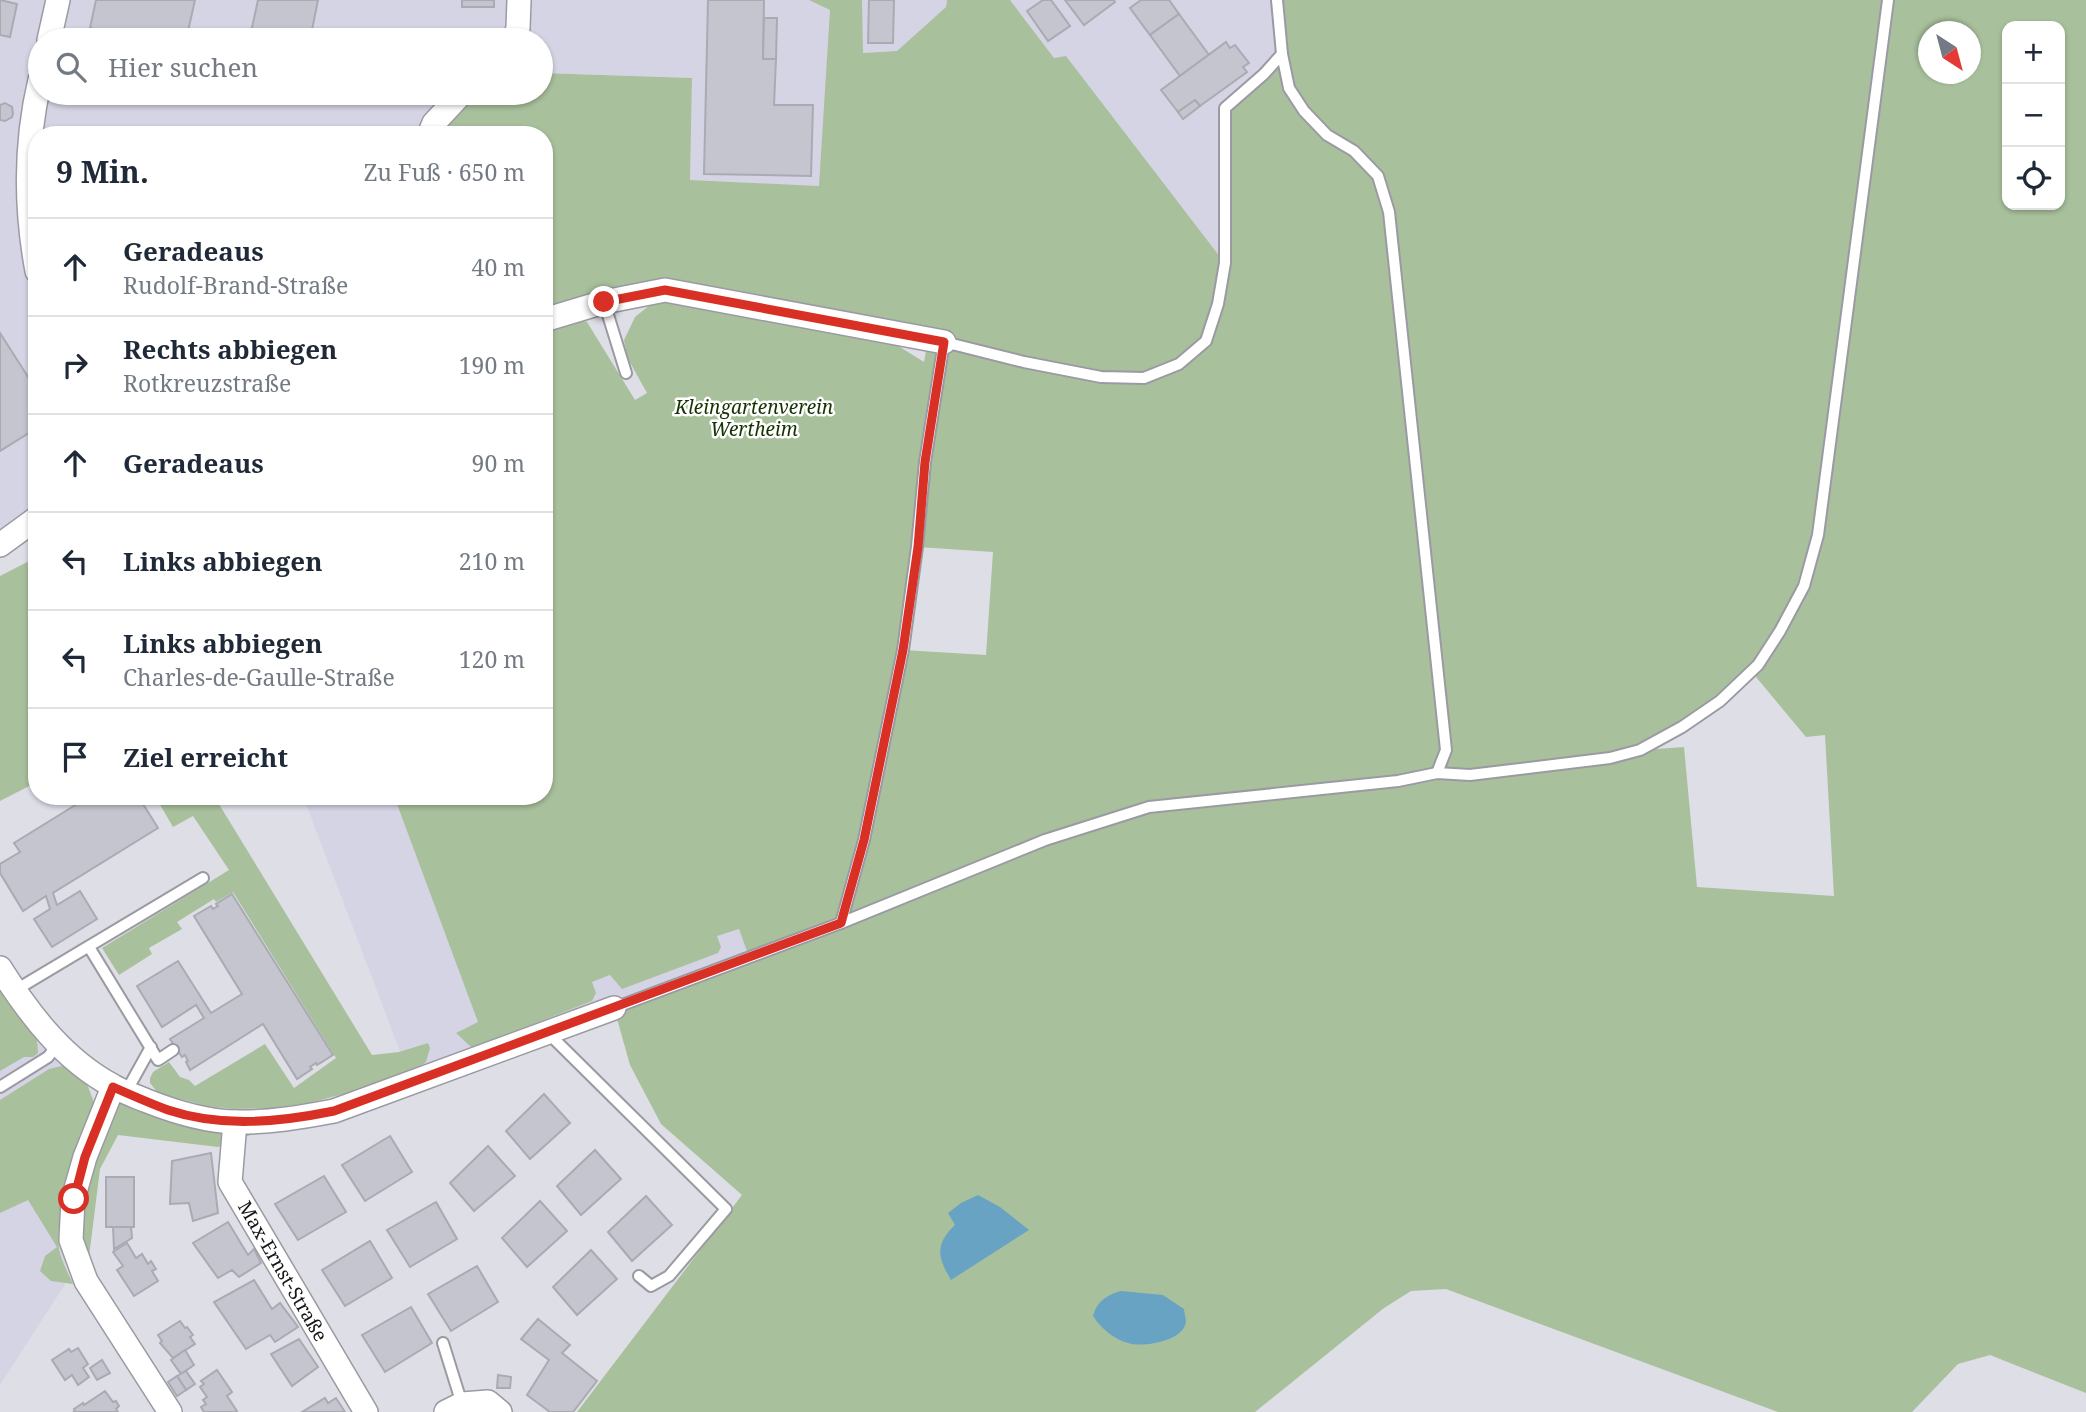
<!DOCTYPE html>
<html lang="de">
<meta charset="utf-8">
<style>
:root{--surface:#fff;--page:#f6f6f7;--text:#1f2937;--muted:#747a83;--line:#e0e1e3}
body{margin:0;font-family:"Noto Serif",serif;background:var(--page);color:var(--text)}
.controls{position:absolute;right:21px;top:21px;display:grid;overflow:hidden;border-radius:14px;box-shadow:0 2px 5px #0004}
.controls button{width:63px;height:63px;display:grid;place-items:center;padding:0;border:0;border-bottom:2px solid var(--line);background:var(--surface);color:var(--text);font:35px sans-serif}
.compass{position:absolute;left:1918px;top:21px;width:63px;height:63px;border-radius:50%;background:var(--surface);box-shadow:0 2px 5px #0004;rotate:144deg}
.stop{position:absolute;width:21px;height:21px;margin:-16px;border:5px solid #d93025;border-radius:50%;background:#fff}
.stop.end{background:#d93025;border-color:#fff;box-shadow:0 2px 7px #0008}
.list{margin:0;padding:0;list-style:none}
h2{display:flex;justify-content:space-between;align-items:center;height:91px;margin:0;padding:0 28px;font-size:30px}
h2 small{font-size:23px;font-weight:400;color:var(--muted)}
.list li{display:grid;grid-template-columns:46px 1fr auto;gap:21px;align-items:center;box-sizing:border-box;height:98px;padding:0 28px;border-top:2px solid var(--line)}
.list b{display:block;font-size:26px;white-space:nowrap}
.list p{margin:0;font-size:23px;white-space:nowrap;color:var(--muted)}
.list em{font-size:23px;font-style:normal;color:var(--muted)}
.icon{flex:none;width:38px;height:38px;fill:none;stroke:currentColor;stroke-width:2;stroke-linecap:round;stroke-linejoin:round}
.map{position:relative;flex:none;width:2086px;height:1412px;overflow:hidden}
.search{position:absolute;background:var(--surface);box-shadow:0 2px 5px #0004;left:28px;top:28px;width:525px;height:77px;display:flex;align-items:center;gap:18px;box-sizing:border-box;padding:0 24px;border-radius:38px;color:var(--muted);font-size:26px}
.panel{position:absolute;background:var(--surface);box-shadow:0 2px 5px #0004;left:28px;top:126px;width:525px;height:679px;border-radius:28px}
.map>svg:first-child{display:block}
</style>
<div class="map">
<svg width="2086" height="1412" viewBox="0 0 2086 1412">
<rect width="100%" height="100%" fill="#dedee7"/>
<g fill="#d5d4e5">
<polygon points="0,0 809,0 830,10 820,186 690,180 692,78 541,73 541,40 40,40 40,93 462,93 429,135 37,135 37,518 0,545"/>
<polygon points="862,0 947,0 946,7 897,51 862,53"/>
<polygon points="1010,0 1277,0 1282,54 1225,263 1066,56 1054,58"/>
<polygon points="303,796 544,796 739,929 749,957 412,1083"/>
<polygon points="0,986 35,1040 88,1090 55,1222 69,1278 0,1385"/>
</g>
<g fill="#a8c09c" fill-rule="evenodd">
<path d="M809,0H862L863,53L897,51L946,7L947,0H1010L1054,58L1066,56L1224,262L1225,108L1282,54L1277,0H2086V1393L1990,1355L1958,1364L1912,1412H1778L1446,1289L1411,1291L1384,1308L1255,1412H577L742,1195L661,1124L630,1065L614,1008L749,957L739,929L717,936L721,947L718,953L622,989L610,975L592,982L596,993L592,1001L472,1048L456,1033L478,1022L394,796H544V328L577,318L587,322L635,400L647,393L627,357L624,340L635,317L656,300L674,297L895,344L924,362L928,340L665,290L544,320V135H429L462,93H541V73L692,78L690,180L819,186L830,10ZM2007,26H2060V205H2007ZM1928,32H1970V74H1928ZM918,547L993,552L986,655L903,650ZM1751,671L1806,737L1825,735L1834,896L1697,887L1684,747L1643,750L1720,701Z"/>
<polygon points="37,557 37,782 0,801 0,576"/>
<polygon points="155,796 214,796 372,1055 399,1052 428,1043 430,1048 426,1062 417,1068 359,1090 309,1103 271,1108 234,1109 207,1106 158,1093 150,1083 150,1078 153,1072 169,1062 180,1077 189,1080 195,1086 265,1044 294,1088 336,1058 233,892 216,902 214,899 177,922 182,929 149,948 152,954 119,975 102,948 229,870 193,816 173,827"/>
<polygon points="0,989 18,1016 37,1040 38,1053 33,1057 24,1057 0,1071"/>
<path d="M66,1065L87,1084L97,1110C80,1144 54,1211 59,1249C61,1261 69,1274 73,1284L51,1281L40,1271L45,1256L57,1247L28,1200L0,1213V1100L49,1069Z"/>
<polygon points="113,1087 169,1110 294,1119 218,1147 118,1135 100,1169 86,1281 73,1199"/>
</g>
<g fill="#69a3c4">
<path d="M978,1195L1000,1207L1029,1230L951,1280C937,1257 935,1244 955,1225L948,1213L961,1203Z"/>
<path d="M1121,1291L1163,1295L1184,1309C1184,1312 1186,1318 1186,1321C1185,1341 1143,1348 1128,1343C1113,1339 1101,1328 1093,1316C1097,1301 1107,1295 1121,1291Z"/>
</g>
<g fill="#c4c5ce" stroke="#aaaab3" stroke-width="2">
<polygon points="0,0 17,4 10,37 0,35"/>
<polygon points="96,0 195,0 186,40 144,40 90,28"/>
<polygon points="258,0 318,0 310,40 266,40 250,37"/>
<rect x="462" y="0" width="32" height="7"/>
<polygon points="708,0 764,0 763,59 776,59 774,105 813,105 811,176 704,174"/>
<polygon points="869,0 894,0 893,43 868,43"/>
<polygon points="1043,0 1051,0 1070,26 1048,41 1027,11"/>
<polygon points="1065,0 1114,0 1115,2 1084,25"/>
<polygon points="1141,0 1169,0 1179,14 1150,35 1130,8"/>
<polygon points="1179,14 1209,55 1180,76 1150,35"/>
<polygon points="764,18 777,18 776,59 763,59"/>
<polygon points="1226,42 1230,48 1235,45 1249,63 1243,67 1247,72 1200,106 1195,100 1178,112 1161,90"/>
<polygon points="1195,100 1200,106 1183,119 1178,112"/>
<polygon points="5,103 12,107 13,114 12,117 5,121 0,120 0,105"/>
<polygon points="0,333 37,391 37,428 0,451"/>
<polygon points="90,796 138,796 158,828 53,893 57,905 80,891 97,919 52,947 34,919 50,909 46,896 23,911 0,873 0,864 20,852 14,843"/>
<polygon points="232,894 333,1055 317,1065 316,1063 310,1067 312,1069 297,1079 263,1024 190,1070 186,1062 188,1061 185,1055 182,1057 170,1039 204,1018 196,1005 162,1027 137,986 178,961 211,1013 242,994 194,916 211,906 213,909 218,906 216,904"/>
<polygon points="544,1094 570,1123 530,1159 506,1131"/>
<polygon points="390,1136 412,1172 365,1201 342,1165"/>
<polygon points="488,1146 515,1176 474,1211 450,1183"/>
<polygon points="595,1150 621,1179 581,1215 557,1186"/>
<polygon points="211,1153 218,1213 193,1221 189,1203 170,1204 172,1161"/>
<polygon points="324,1176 346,1212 298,1240 275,1204"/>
<rect x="106" y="1177" width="28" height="50"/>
<polygon points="646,1196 672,1225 632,1261 608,1232"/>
<polygon points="540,1201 567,1231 527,1267 502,1238"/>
<polygon points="436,1202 457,1239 410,1267 387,1230"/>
<polygon points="228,1222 248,1255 254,1249 261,1263 239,1277 232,1270 218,1278 193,1243"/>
<polygon points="113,1227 131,1227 132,1238 114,1249"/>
<polygon points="370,1241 392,1278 345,1306 322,1270"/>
<polygon points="127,1243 136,1258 142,1254 148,1264 151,1261 156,1269 152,1271 158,1281 134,1296 117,1270 123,1266 113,1252"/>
<polygon points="591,1250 617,1279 577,1315 553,1287"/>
<polygon points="477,1266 498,1302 451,1331 428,1294"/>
<polygon points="254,1280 272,1309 280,1303 298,1327 275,1342 270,1335 246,1349 214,1302"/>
<polygon points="411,1307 432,1343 385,1372 362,1335"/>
<polygon points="538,1319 570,1345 562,1353 597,1381 573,1412 550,1412 527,1395 549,1360 521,1339"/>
<polygon points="180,1321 185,1328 187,1327 193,1335 190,1337 195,1344 173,1358 160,1343 162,1341 158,1335"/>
<polygon points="299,1339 318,1367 292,1386 271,1354"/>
<polygon points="78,1348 88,1364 83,1368 89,1377 78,1385 72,1375 65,1380 52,1360 69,1349 71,1352"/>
<polygon points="185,1350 194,1365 181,1374 171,1360"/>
<polygon points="102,1360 110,1373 97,1380 90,1368"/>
<polygon points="217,1370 232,1392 227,1396 237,1411 235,1412 204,1412 201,1407 206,1404 203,1400 207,1397 200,1387 204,1384 201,1381"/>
<polygon points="186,1371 195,1384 186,1390 177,1376"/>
<polygon points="498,1375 511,1377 510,1388 497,1388"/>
<polygon points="177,1376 186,1390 177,1396 168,1382"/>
<polygon points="105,1391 113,1402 116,1401 119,1406 116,1409 118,1412 73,1412 75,1411 74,1409 83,1403 84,1405"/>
<polygon points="325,1398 328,1403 336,1398 345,1412 302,1412"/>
</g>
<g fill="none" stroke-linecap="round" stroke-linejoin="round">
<defs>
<g id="service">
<polyline points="1277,0 1282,54 1289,88 1304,111 1327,135 1354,151 1378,176 1389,212 1446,750 1437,773"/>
<polyline points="604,302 626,373"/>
<polyline points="841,923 864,840 903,650 917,547 925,462 944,342 1024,362 1101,377 1144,378 1179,364 1206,341 1218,304 1225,263 1225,108 1264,74 1282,54"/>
<polyline points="89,947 158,1060 173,1050"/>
<polyline points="14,991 203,878"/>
<polyline points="614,1008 841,923 1045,840 1149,807 1398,781 1437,773 1470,775 1610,758 1640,750 1682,727 1720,701 1758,665 1780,631 1804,586 1818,535 1888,0"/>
<polyline points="548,1033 726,1209 669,1276 651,1286 639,1276"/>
<polyline points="0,1087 48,1057 58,1044"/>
<polyline points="126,1092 151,1047"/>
<polyline points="443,1343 462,1404"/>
</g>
<g id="minor">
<polyline points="49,40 58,0"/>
<polyline points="514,40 518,28 519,0"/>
<polyline points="429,135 434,123 462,93"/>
<path d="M37,271C25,206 25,143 40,80"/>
<polyline points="544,320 604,302 665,290 944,342"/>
<polyline points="0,545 37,518"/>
<path d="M0,968C29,1014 64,1060 113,1086C123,1092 135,1096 147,1101C175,1112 204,1121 234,1122C268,1123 302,1117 334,1111L614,1008"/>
<polyline points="113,1087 85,1157 73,1199 71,1240 86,1281 170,1412"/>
<polyline points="235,1122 230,1182 366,1412"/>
<polyline points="446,1412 462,1404 488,1402 500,1412"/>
</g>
</defs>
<use href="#service" stroke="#9b9aa3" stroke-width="14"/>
<use href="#minor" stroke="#9b9aa3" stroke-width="26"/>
<use href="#service" stroke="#fff" stroke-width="10"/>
<use href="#minor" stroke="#fff" stroke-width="23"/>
</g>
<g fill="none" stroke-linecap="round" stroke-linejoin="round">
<path stroke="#d93025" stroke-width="9" d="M74,1199L85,1157L113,1087C131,1095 149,1103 168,1110C222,1128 280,1122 334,1111L841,923L864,840L903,650L918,547L925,462L944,342L665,290L604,302"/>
</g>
<g text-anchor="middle" stroke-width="5" stroke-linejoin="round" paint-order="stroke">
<g font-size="19" font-style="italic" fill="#153200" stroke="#fff">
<text x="754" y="414">Kleingartenverein<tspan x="754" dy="22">Wertheim</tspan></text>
</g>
<g font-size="19" fill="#17171a" stroke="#fff">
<text transform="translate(283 1271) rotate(60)" y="7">Max-Ernst-Straße</text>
</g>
</g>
</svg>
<div class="controls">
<button>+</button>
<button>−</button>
<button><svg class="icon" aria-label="locate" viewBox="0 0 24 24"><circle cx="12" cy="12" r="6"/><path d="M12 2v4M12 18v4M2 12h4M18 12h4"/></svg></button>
</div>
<svg class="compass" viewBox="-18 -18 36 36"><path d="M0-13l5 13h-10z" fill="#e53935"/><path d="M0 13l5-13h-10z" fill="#747a83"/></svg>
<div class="stop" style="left:74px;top:1199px"></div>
<div class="stop end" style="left:604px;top:302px"></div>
<div class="search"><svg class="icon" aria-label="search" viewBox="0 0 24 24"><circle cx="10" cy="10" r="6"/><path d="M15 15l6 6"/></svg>Hier suchen</div>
<section class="panel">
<h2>9 Min.<small>Zu Fuß · 650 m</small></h2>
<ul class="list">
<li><svg class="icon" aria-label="ahead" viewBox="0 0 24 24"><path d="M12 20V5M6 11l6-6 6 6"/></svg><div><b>Geradeaus</b><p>Rudolf-Brand-Straße</p></div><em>40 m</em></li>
<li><svg class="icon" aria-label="right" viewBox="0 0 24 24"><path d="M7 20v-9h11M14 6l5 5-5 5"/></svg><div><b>Rechts abbiegen</b><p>Rotkreuzstraße</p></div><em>190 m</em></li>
<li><svg class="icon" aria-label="ahead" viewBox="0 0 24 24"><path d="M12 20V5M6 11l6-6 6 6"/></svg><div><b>Geradeaus</b></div><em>90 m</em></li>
<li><svg class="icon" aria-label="left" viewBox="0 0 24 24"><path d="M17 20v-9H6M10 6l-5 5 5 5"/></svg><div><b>Links abbiegen</b></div><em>210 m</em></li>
<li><svg class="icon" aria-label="left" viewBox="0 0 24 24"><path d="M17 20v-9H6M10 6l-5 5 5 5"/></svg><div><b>Links abbiegen</b><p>Charles-de-Gaulle-Straße</p></div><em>120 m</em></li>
<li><svg class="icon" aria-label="arrive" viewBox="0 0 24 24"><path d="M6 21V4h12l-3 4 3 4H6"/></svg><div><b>Ziel erreicht</b></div></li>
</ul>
</section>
</div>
